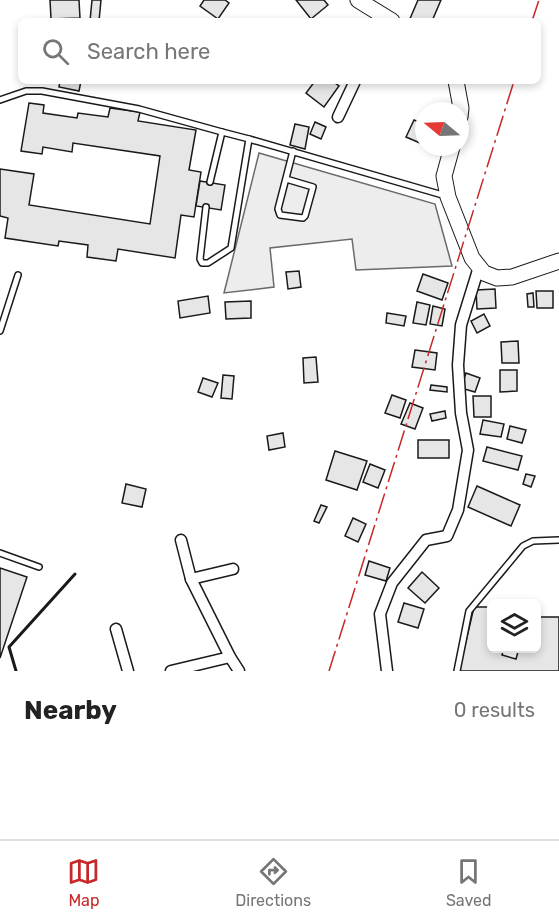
<!DOCTYPE html>
<style>
:root{--surface:#fff;--page:#f2f2f2;--text:#222;--muted:#767676;--line:#e0e0e0;--accent:#c62828}
body{margin:0;font-family:Rubik,sans-serif;background:var(--page);color:var(--text)}
.controls{position:absolute;right:18px;bottom:18px;display:grid;overflow:hidden;border-radius:9px;box-shadow:0 3px 9px #0003}
.controls button{width:54px;height:54px;display:grid;place-items:center;padding:0;border:0;border-bottom:2px solid var(--line);background:var(--surface);color:var(--text);font:30px sans-serif}
.compass{position:absolute;left:415px;top:102px;width:54px;height:54px;border-radius:50%;background:var(--surface);box-shadow:0 3px 9px #0003;rotate:289deg}
.list{margin:0;padding:0;list-style:none}
h2{display:flex;justify-content:space-between;align-items:center;height:78px;margin:0;padding:0 24px;font-size:26px}
h2 small{font-size:20px;font-weight:400;color:var(--muted)}
.icon{flex:none;width:33px;height:33px;fill:none;stroke:currentColor;stroke-width:2;stroke-linecap:round;stroke-linejoin:round}
.map{position:relative;flex:none;width:559px;height:671px;overflow:hidden}
.search{position:absolute;background:var(--surface);box-shadow:0 3px 9px #0003;left:18px;right:18px;top:18px;height:66px;display:flex;align-items:center;gap:15px;box-sizing:border-box;padding:0 21px;border-radius:9px;color:var(--muted);font-size:22px}
.sheet{height:168px;background:var(--surface)}
nav{display:flex;justify-content:space-around;align-items:center;box-sizing:border-box;height:84px;border-top:2px solid var(--line);background:var(--surface);font-size:16px;color:var(--muted)}
nav a{display:grid;justify-items:center;gap:3px}
nav .on{color:var(--accent)}
.map>svg:first-child{display:block}
</style>
<div class="map">
<svg width="559" height="671" viewBox="0 0 559 671">
<rect width="100%" height="100%" fill="#fff"/>
<polygon fill="#ededed" stroke="#6a6a6a" stroke-width="1.5" points="259,153 435,204 452,266 356,270 352,239 270,248 274,287 224,293"/>
<g fill="#e6e6e6" stroke="#1a1a1a" stroke-width="1.5">
<polygon points="50,0 79,0 80,18 51,19"/>
<polygon points="92,0 101,0 99,21 90,21"/>
<polygon points="204,0 225,0 229,3 218,19 200,6"/>
<polygon points="296,0 324,0 328,5 311,19"/>
<polygon points="418,0 441,0 432,21 409,21"/>
<polygon points="60,81 81,81 79,91 59,87"/>
<polygon points="315,81 332,81 339,86 324,107 306,93"/>
<polygon points="29,103 44,105 43,113 77,118 78,113 108,117 110,108 140,112 138,121 196,130 189,170 201,172 194,217 181,215 175,258 118,249 116,261 87,257 88,245 59,241 58,246 5,238 8,218 0,216 0,169 34,174 29,205 150,224 160,156 73,143 72,152 43,147 42,154 21,151"/>
<polygon points="414,120 424,124 424,135 420,143 406,137"/>
<polygon points="315,122 326,127 321,139 310,134"/>
<polygon points="295,124 309,127 305,149 290,145"/>
<polygon points="200,181 225,185 221,210 196,206"/>
<polygon points="299,271 301,287 288,289 286,272"/>
<polygon points="423,274 448,283 442,300 417,291"/>
<polygon points="495,289 496,308 477,309 476,290"/>
<polygon points="536,291 553,291 553,308 537,308"/>
<polygon points="533,293 534,307 528,307 527,294"/>
<polygon points="208,296 210,313 180,318 178,301"/>
<polygon points="251,301 251,318 226,319 225,302"/>
<polygon points="417,302 430,305 426,325 413,323"/>
<polygon points="433,306 445,309 442,326 430,324"/>
<polygon points="387,313 406,316 404,326 386,323"/>
<polygon points="484,314 490,326 477,333 471,321"/>
<polygon points="518,341 519,363 502,363 501,342"/>
<polygon points="415,350 437,353 435,370 412,367"/>
<polygon points="316,357 318,382 304,383 303,358"/>
<polygon points="500,370 517,370 517,391 500,392"/>
<polygon points="466,373 480,378 475,392 461,388"/>
<polygon points="223,375 234,376 232,399 221,398"/>
<polygon points="203,378 218,383 212,397 198,392"/>
<polygon points="431,385 447,387 447,392 430,390"/>
<polygon points="392,395 406,400 400,418 385,413"/>
<polygon points="473,396 491,396 491,417 474,417"/>
<polygon points="410,403 423,408 415,429 401,424"/>
<polygon points="445,411 446,418 432,421 430,414"/>
<polygon points="483,420 504,424 501,437 480,434"/>
<polygon points="510,426 526,430 522,443 507,439"/>
<polygon points="283,433 285,447 269,450 267,436"/>
<rect x="418" y="440" width="31" height="18"/>
<polygon points="487,447 522,456 518,470 483,461"/>
<polygon points="335,451 367,461 357,490 326,480"/>
<polygon points="370,464 385,470 378,488 363,482"/>
<polygon points="526,474 535,476 531,487 523,484"/>
<polygon points="126,484 146,489 142,507 122,503"/>
<polygon points="477,486 520,505 511,526 468,507"/>
<polygon points="321,505 327,507 319,523 314,521"/>
<polygon points="353,518 366,524 358,542 345,536"/>
<polygon points="369,561 390,568 386,581 365,575"/>
<polygon points="0,568 27,577 0,658"/>
<polygon points="422,572 439,588 425,603 408,588"/>
<polygon points="404,603 424,609 418,628 398,622"/>
<polygon points="474,607 492,607 492,648 504,648 502,655 516,659 519,648 536,648 536,617 559,617 559,671 459,671"/>
</g>
<g fill="none" stroke-linecap="round" stroke-linejoin="round">
<defs>
<g id="lane">
<polyline points="0,100 26,91 42,91 139,109 222,132"/>
<polyline points="249,139 446,196"/>
<polyline points="286,179 313,187 305,216 303,218 280,215 278,209 293,151"/>
<polyline points="206,207 200,259 202,263 208,263 231,248 249,139 222,132 210,182"/>
<polyline points="0,331 18,275"/>
<polyline points="0,553 39,567"/>
<polyline points="457,671 469,611 523,546 533,541 559,540"/>
</g>
<g id="street">
<polyline points="338,117 355,81"/>
<polyline points="181,540 191,579 230,657 239,671"/>
<polyline points="191,579 233,569"/>
<polyline points="116,629 128,671"/>
<polyline points="171,671 230,657"/>
<polyline points="387,671 380,614 392,583 426,540 447,536 458,510 468,450 461,413 458,365 461,325 479,267"/>
</g>
<g id="secondary">
<polyline points="358,0 392,21"/>
<polyline points="456,81 461,108 460,117"/>
<polyline points="452,147 444,176 448,197 472,258 484,273 497,278 512,277 559,261"/>
</g>
</defs>
<use href="#lane" stroke="#1a1a1a" stroke-width="8"/>
<use href="#street" stroke="#1a1a1a" stroke-width="13"/>
<use href="#secondary" stroke="#1a1a1a" stroke-width="17"/>
<use href="#lane" stroke="#fff" stroke-width="5"/>
<use href="#street" stroke="#fff" stroke-width="10"/>
<use href="#secondary" stroke="#fff" stroke-width="15"/>
<polyline stroke="#1a1a1a" stroke-width="3" points="16,671 9,647 75,574"/>
<g stroke="#c62828" stroke-width="1.5" stroke-dasharray="21 4.5 3 4.5" stroke-linecap="butt">
<polyline points="532,21 539,0"/>
<polyline points="329,671 514,81"/>
</g>
</g>
</svg>
<div class="controls">
<button><svg class="icon" aria-label="layers" viewBox="0 0 24 24"><path d="M12 4l9 5-9 5-9-5zM3 14l9 5 9-5"/></svg></button>
</div>
<svg class="compass" viewBox="-18 -18 36 36"><path d="M0-13l5 13h-10z" fill="#e53935"/><path d="M0 13l5-13h-10z" fill="#767676"/></svg>
<div class="search"><svg class="icon" aria-label="search" viewBox="0 0 24 24"><circle cx="10" cy="10" r="6"/><path d="M15 15l6 6"/></svg>Search here</div>
</div>
<section class="sheet">
<h2>Nearby<small>0 results</small></h2>
<ul class="list">
</ul>
</section>
<nav>
<a class="on"><svg class="icon" aria-label="map" viewBox="0 0 24 24"><path d="M3 6l6-2 6 2 6-2v14l-6 2-6-2-6 2zM9 4v14M15 6v14"/></svg>Map</a>
<a><svg class="icon" aria-label="directions" viewBox="0 0 24 24"><path d="M12 3l9 9-9 9-9-9zM9 14v-3h6M13 9l2 2-2 2"/></svg>Directions</a>
<a><svg class="icon" aria-label="saved" viewBox="0 0 24 24"><path d="M7 4h10v16l-5-4-5 4z"/></svg>Saved</a>
</nav>
